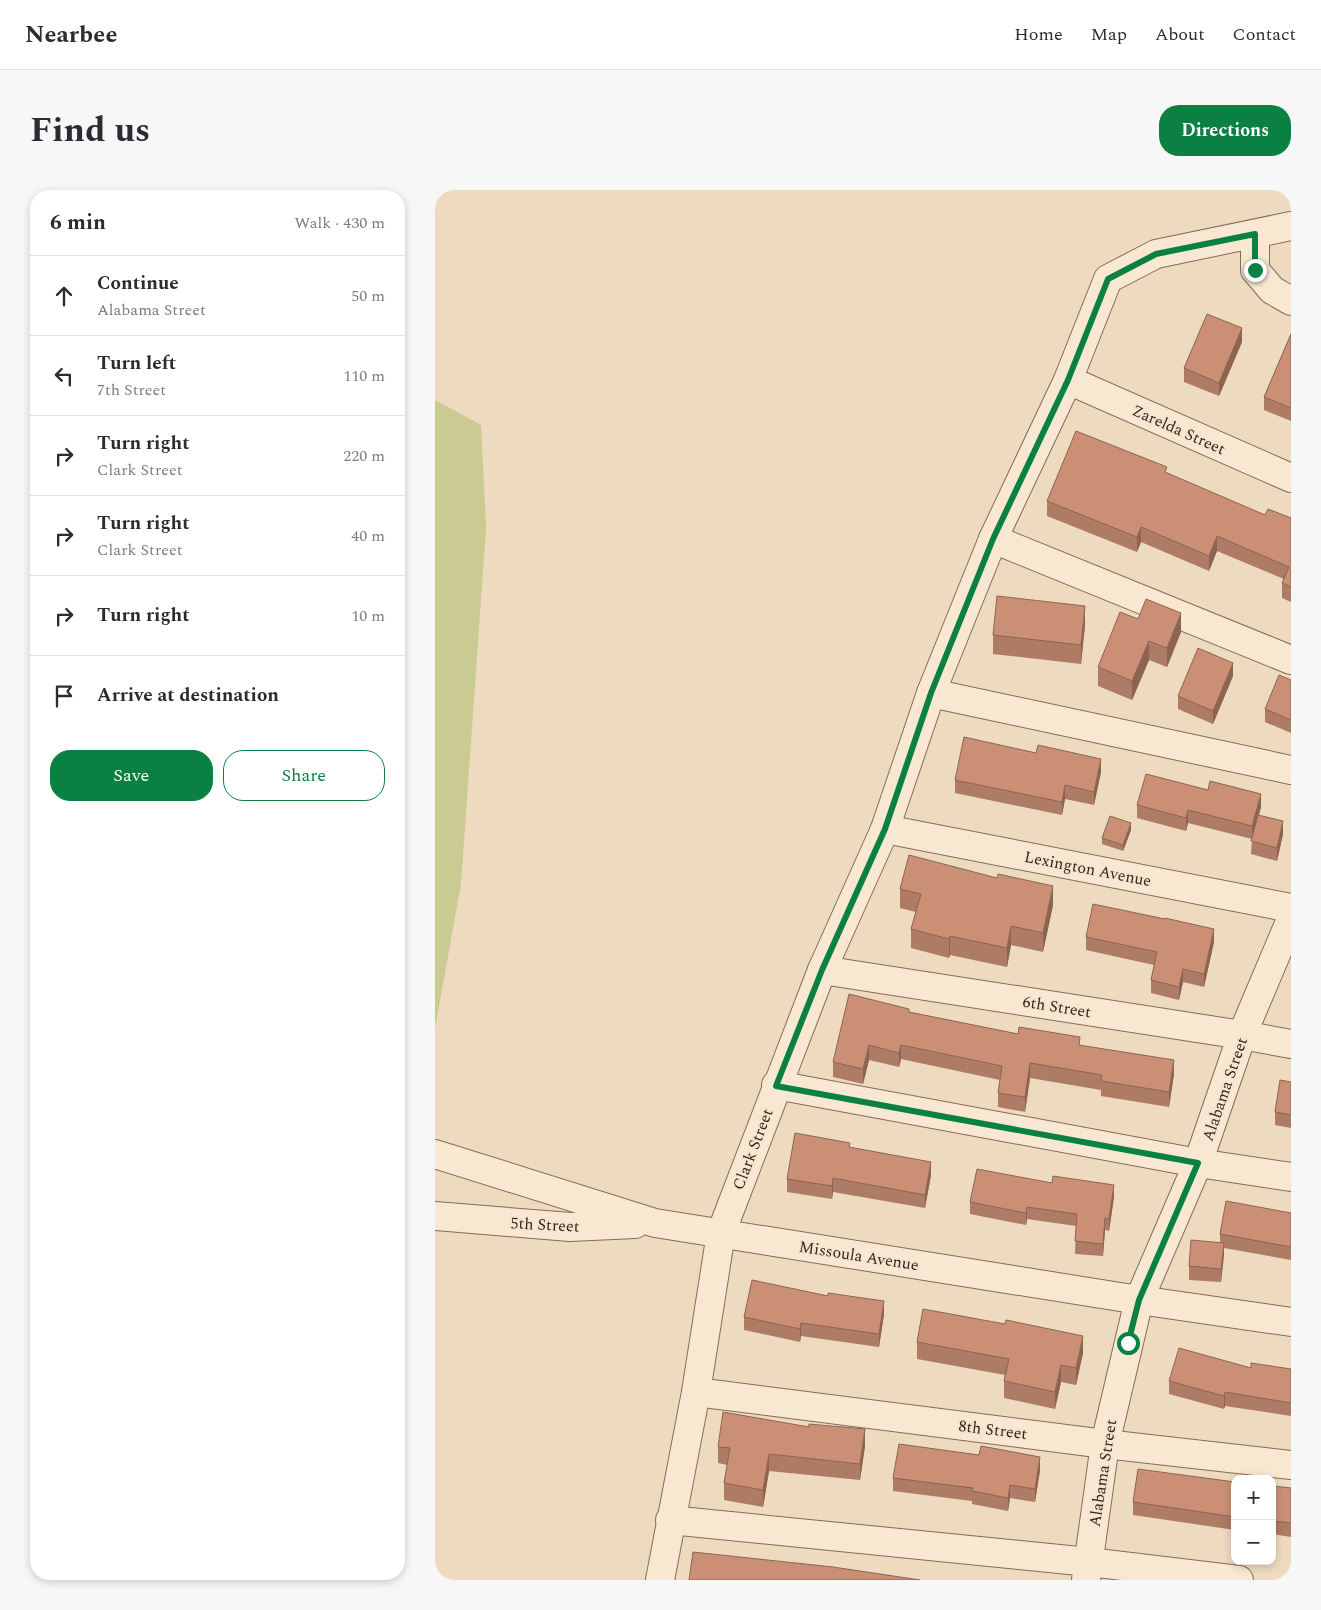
<!DOCTYPE html>
<meta charset="utf-8">
<style>
:root{--surface:#fff;--page:#f7f7f7;--text:#2b2b33;--muted:#7c7c81;--line:#e1e1e2;--accent:#0b8043}
body{margin:0;font-family:Spectral,serif;background:var(--page);color:var(--text)}
.controls{position:absolute;right:15px;bottom:15px;display:grid;overflow:hidden;border-radius:10px;box-shadow:0 2px 8px #0003}
.controls button{width:45px;height:45px;display:grid;place-items:center;padding:0;border:0;border-bottom:1px solid var(--line);background:var(--surface);color:var(--text);font:25px sans-serif}
.stop{position:absolute;width:15px;height:15px;margin:-11px;border:4px solid #0b8043;border-radius:50%;background:#fff}
.stop.end{background:#0b8043;border-color:#fff;box-shadow:0 1px 5px #0008}
.list{margin:0;padding:0;list-style:none}
h2{display:flex;justify-content:space-between;align-items:center;height:65px;margin:0;padding:0 20px;font-size:21px}
h2 small{font-size:16px;font-weight:400;color:var(--muted)}
.list li{display:grid;grid-template-columns:32px 1fr auto;gap:15px;align-items:center;box-sizing:border-box;height:80px;padding:0 20px;border-top:1px solid var(--line)}
.list b{display:block;font-size:19px;white-space:nowrap}
.list p{margin:0;font-size:16px;white-space:nowrap;color:var(--muted)}
.list em{font-size:16px;font-style:normal;color:var(--muted)}
.actions{display:flex;gap:10px;padding:15px 20px}
.actions a{flex:1;padding:11px 0;border:1px solid var(--accent);border-radius:20px;text-align:center;font-size:18px;color:var(--accent)}
.actions .main{background:var(--accent);color:#fff}
.icon{flex:none;width:28px;height:28px;fill:none;stroke:currentColor;stroke-width:2;stroke-linecap:round;stroke-linejoin:round}
.map{position:relative;flex:none;width:856px;height:1390px;overflow:hidden;border-radius:20px}
header{display:flex;align-items:center;gap:30px;box-sizing:border-box;height:70px;padding:0 25px;background:var(--surface);border-bottom:1px solid var(--line)}
header strong{font-size:24px}
nav{display:flex;gap:28px;margin-inline-start:auto;font-size:18px}
.intro{display:flex;align-items:center;justify-content:space-between;box-sizing:border-box;height:120px;padding:0 30px}
h1{margin:0;font-size:35px}
.button{padding:12px 22px;border-radius:20px;background:var(--accent);color:#fff;font-size:18px;font-weight:700}
main{display:flex;gap:30px;padding:0 30px}
aside{flex:1;background:var(--surface);border-radius:20px;box-shadow:0 2px 8px #0003}
.map>svg:first-child{display:block}
</style>
<header>
<strong>Nearbee</strong>
<nav><a>Home</a><a>Map</a><a>About</a><a>Contact</a></nav>
</header>
<div class="intro"><h1>Find us</h1><a class="button">Directions</a></div>
<main>
<aside>
<h2>6 min<small>Walk · 430 m</small></h2>
<ul class="list">
<li><svg class="icon" aria-label="ahead" viewBox="0 0 24 24"><path d="M12 20V5M6 11l6-6 6 6"/></svg><div><b>Continue</b><p>Alabama Street</p></div><em>50 m</em></li>
<li><svg class="icon" aria-label="left" viewBox="0 0 24 24"><path d="M17 20v-9H6M10 6l-5 5 5 5"/></svg><div><b>Turn left</b><p>7th Street</p></div><em>110 m</em></li>
<li><svg class="icon" aria-label="right" viewBox="0 0 24 24"><path d="M7 20v-9h11M14 6l5 5-5 5"/></svg><div><b>Turn right</b><p>Clark Street</p></div><em>220 m</em></li>
<li><svg class="icon" aria-label="right" viewBox="0 0 24 24"><path d="M7 20v-9h11M14 6l5 5-5 5"/></svg><div><b>Turn right</b><p>Clark Street</p></div><em>40 m</em></li>
<li><svg class="icon" aria-label="right" viewBox="0 0 24 24"><path d="M7 20v-9h11M14 6l5 5-5 5"/></svg><div><b>Turn right</b></div><em>10 m</em></li>
<li><svg class="icon" aria-label="arrive" viewBox="0 0 24 24"><path d="M6 21V4h12l-3 4 3 4H6"/></svg><div><b>Arrive at destination</b></div></li>
</ul>
<div class="actions"><a class="main">Save</a><a>Share</a></div>
</aside>
<div class="map">
<svg width="856" height="1390" viewBox="0 0 856 1390">
<rect width="100%" height="100%" fill="#eddabf"/>
<polygon fill="#caca93" points="0,210 46,235 51,338 26,694 0,838"/>
<g fill="none" stroke-linecap="round" stroke-linejoin="round">
<defs>
<g id="minor">
<polyline points="820,44 820,80 837,100 856,111"/>
<polyline points="633,190 856,288"/>
<polyline points="558,349 856,470"/>
<polyline points="496,503 856,580"/>
<polyline points="450,639 856,718"/>
<polyline points="387,780 807,845 856,854"/>
<polyline points="341,895 763,973 856,987"/>
<polyline points="0,964 220,1033 704,1110 856,1132"/>
<polyline points="0,1026 135,1037 200,1034"/>
<polyline points="261,1202 670,1254 856,1275"/>
<polyline points="235,1330 654,1372 804,1390"/>
<polyline points="225,1390 261,1202 286,1043 387,780 450,639 496,503 558,349 633,190 673,89 721,64 856,36"/>
<polyline points="651,1390 670,1254 704,1110 763,973 807,845 856,729"/>
</g>
</defs>
<use href="#minor" stroke="#856b58" stroke-width="30"/>
<use href="#minor" stroke="#f8e8d1" stroke-width="28"/>
</g>
<g fill="#ae7b65">
<polygon points="856,144 856,231 829,220 829,207"/>
<polygon points="807,152 784,206 749,192 749,178"/>
<polygon points="732,283 830,325 856,328 856,412 847,408 847,393 849,389 782,361 774,381 706,352 702,362 612,326 612,311"/>
<polygon points="703,429 746,442 732,477 714,470 697,510 663,496 663,477"/>
<polygon points="650,435 646,474 558,464 558,445"/>
<polygon points="798,486 778,534 743,519 743,506"/>
<polygon points="856,490 856,543 830,532 830,519"/>
<polygon points="666,582 659,615 630,609 627,625 520,603 520,590"/>
<polygon points="773,600 826,617 824,625 848,644 842,671 816,664 817,649 753,633 751,641 702,628 702,615"/>
<polygon points="696,640 688,661 667,654 667,648"/>
<polygon points="465,699 618,715 608,762 576,755 572,777 515,765 514,768 476,758 476,739 481,722 465,718"/>
<polygon points="651,747 779,752 769,797 748,792 744,810 716,803 716,790 719,775 651,760"/>
<polygon points="474,822 583,844 645,855 739,884 734,917 666,906 666,900 595,888 590,922 563,917 563,903 565,890 466,869 464,877 434,870 428,894 398,887 398,872"/>
<polygon points="856,892 856,938 840,935 840,922"/>
<polygon points="415,957 496,985 490,1018 398,1002 397,1009 352,1002 352,989"/>
<polygon points="679,1007 674,1041 670,1040 668,1066 640,1064 641,1036 592,1029 591,1035 535,1024 535,1012"/>
<polygon points="856,1023 856,1070 789,1058 786,1092 754,1090 754,1076 785,1052 785,1044"/>
<polygon points="393,1106 449,1124 444,1157 366,1146 365,1152 309,1140 309,1127"/>
<polygon points="482,1152 648,1163 641,1195 626,1192 620,1219 569,1208 569,1191 570,1185 482,1169"/>
<polygon points="816,1178 856,1179 856,1226 790,1216 789,1219 734,1204 734,1191"/>
<polygon points="430,1256 425,1290 334,1281 328,1317 289,1310 289,1293 292,1275 283,1273 283,1257"/>
<polygon points="605,1280 600,1312 575,1308 573,1321 537,1314 537,1311 458,1301 458,1288"/>
<polygon points="800,1292 800,1340 698,1325 698,1312"/>
<polygon points="837,1296 856,1298 856,1347 837,1344"/>
</g>
<g fill="#8d6452">
<polygon points="807,138 807,152 784,206 784,193"/>
<polygon points="706,337 706,352 702,362 702,347"/>
<polygon points="782,346 782,361 774,381 774,366"/>
<polygon points="650,416 650,435 646,474 646,455"/>
<polygon points="746,423 746,442 732,477 732,458"/>
<polygon points="714,451 714,470 697,510 697,491"/>
<polygon points="798,473 798,486 778,534 778,521"/>
<polygon points="666,569 666,582 659,615 659,602"/>
<polygon points="630,595 630,609 627,625 627,612"/>
<polygon points="826,604 826,617 817,649 817,636"/>
<polygon points="753,620 753,633 751,641 751,628"/>
<polygon points="848,631 848,644 842,671 842,658"/>
<polygon points="696,633 696,640 688,661 688,655"/>
<polygon points="618,696 618,715 608,762 608,743"/>
<polygon points="576,736 576,755 572,777 572,758"/>
<polygon points="779,739 779,752 769,797 769,784"/>
<polygon points="515,746 515,765 514,768 514,749"/>
<polygon points="748,779 748,792 744,810 744,797"/>
<polygon points="434,855 434,870 428,894 428,879"/>
<polygon points="466,855 466,869 464,877 464,863"/>
<polygon points="739,870 739,884 734,917 734,902"/>
<polygon points="595,873 595,888 590,922 590,907"/>
<polygon points="496,972 496,985 490,1018 490,1005"/>
<polygon points="398,988 398,1002 397,1009 397,996"/>
<polygon points="679,995 679,1007 674,1041 674,1029"/>
<polygon points="592,1017 592,1029 591,1035 591,1023"/>
<polygon points="670,1028 670,1040 668,1066 668,1054"/>
<polygon points="789,1053 789,1066 786,1092 786,1079"/>
<polygon points="449,1111 449,1124 444,1157 444,1144"/>
<polygon points="366,1133 366,1146 365,1152 365,1139"/>
<polygon points="648,1146 648,1163 641,1195 641,1178"/>
<polygon points="626,1175 626,1192 620,1219 620,1202"/>
<polygon points="790,1202 790,1216 789,1219 789,1206"/>
<polygon points="430,1239 430,1256 425,1290 425,1274"/>
<polygon points="334,1264 334,1281 328,1317 328,1300"/>
<polygon points="605,1267 605,1280 600,1312 600,1299"/>
<polygon points="575,1295 575,1308 573,1321 573,1308"/>
</g>
<g fill="#ca8f75" stroke="#8d6452">
<polygon points="772,124 807,138 784,193 749,178"/>
<polygon points="856,144 856,218 829,207"/>
<polygon points="641,241 732,277 730,282 830,325 833,319 856,328 856,397 847,393 854,377 782,346 774,366 706,337 702,347 612,311"/>
<polygon points="562,406 650,416 646,455 558,445"/>
<polygon points="711,409 746,423 732,458 714,451 697,491 663,477 685,422 703,429"/>
<polygon points="763,458 798,473 778,521 743,506"/>
<polygon points="844,485 856,490 856,530 830,519"/>
<polygon points="529,547 601,563 603,555 666,569 659,602 630,595 627,612 520,590"/>
<polygon points="711,584 773,600 775,591 826,604 817,636 753,620 751,628 702,615"/>
<polygon points="823,625 848,631 842,658 816,651"/>
<polygon points="675,626 696,633 688,655 667,648"/>
<polygon points="474,665 562,688 563,684 618,696 608,743 576,736 572,758 515,746 514,749 476,739 486,704 465,699"/>
<polygon points="658,714 730,729 730,728 779,739 769,784 748,779 744,797 716,790 722,762 651,747"/>
<polygon points="414,804 474,819 474,822 583,844 584,837 645,847 644,855 739,870 734,902 666,891 667,885 595,873 590,907 563,903 567,876 466,855 464,863 434,855 428,879 398,872"/>
<polygon points="845,890 856,892 856,925 840,922"/>
<polygon points="360,943 415,953 414,957 496,972 490,1005 398,988 397,996 352,989"/>
<polygon points="542,979 617,993 618,986 679,995 674,1029 670,1028 668,1054 640,1051 642,1024 592,1017 591,1023 535,1012"/>
<polygon points="791,1011 856,1023 856,1057 785,1044"/>
<polygon points="756,1050 789,1053 786,1079 754,1076"/>
<polygon points="317,1090 393,1106 393,1103 449,1111 444,1144 366,1133 365,1139 309,1127"/>
<polygon points="488,1119 570,1134 571,1130 648,1146 641,1178 626,1175 620,1202 569,1191 574,1169 482,1152"/>
<polygon points="744,1158 816,1178 816,1173 856,1179 856,1213 790,1202 789,1206 734,1191"/>
<polygon points="288,1222 374,1237 374,1234 430,1239 425,1274 334,1264 328,1300 289,1293 295,1258 283,1257"/>
<polygon points="464,1254 544,1265 546,1256 605,1267 600,1299 575,1295 573,1308 537,1301 538,1298 458,1288"/>
<polygon points="703,1279 800,1292 800,1327 698,1312"/>
<polygon points="837,1296 856,1298 856,1333 837,1331"/>
<polygon points="258,1362 398,1377 485,1390 254,1390"/>
</g>
<g fill="none" stroke-linecap="round" stroke-linejoin="round">
<polyline stroke="#0b8043" stroke-width="6" points="693,1153 704,1110 763,973 341,896 387,780 450,639 496,503 558,349 633,190 673,89 721,64 820,44 820,80"/>
</g>
<g text-anchor="middle" stroke-width="4" stroke-linejoin="round" paint-order="stroke">
<g font-size="16" fill="#34251c" stroke="#f4e5ce">
<text transform="translate(744 239) rotate(24)" y="6">Zarelda Street</text>
<text transform="translate(653 678) rotate(11)" y="6">Lexington Avenue</text>
<text transform="translate(622 816) rotate(9)" y="6">6th Street</text>
<text transform="translate(789 899) rotate(-71)" y="6">Alabama Street</text>
<text transform="translate(317 959) rotate(-69)" y="6">Clark Street</text>
<text transform="translate(110 1034) rotate(3)" y="6">5th Street</text>
<text transform="translate(424 1065) rotate(9)" y="6">Missoula Avenue</text>
<text transform="translate(558 1239) rotate(7)" y="6">8th Street</text>
<text transform="translate(667 1283) rotate(-81)" y="6">Alabama Street</text>
</g>
</g>
</svg>
<div class="controls">
<button>+</button>
<button>−</button>
</div>
<div class="stop" style="left:693px;top:1153px"></div>
<div class="stop end" style="left:820px;top:80px"></div>
</div>
</main>
